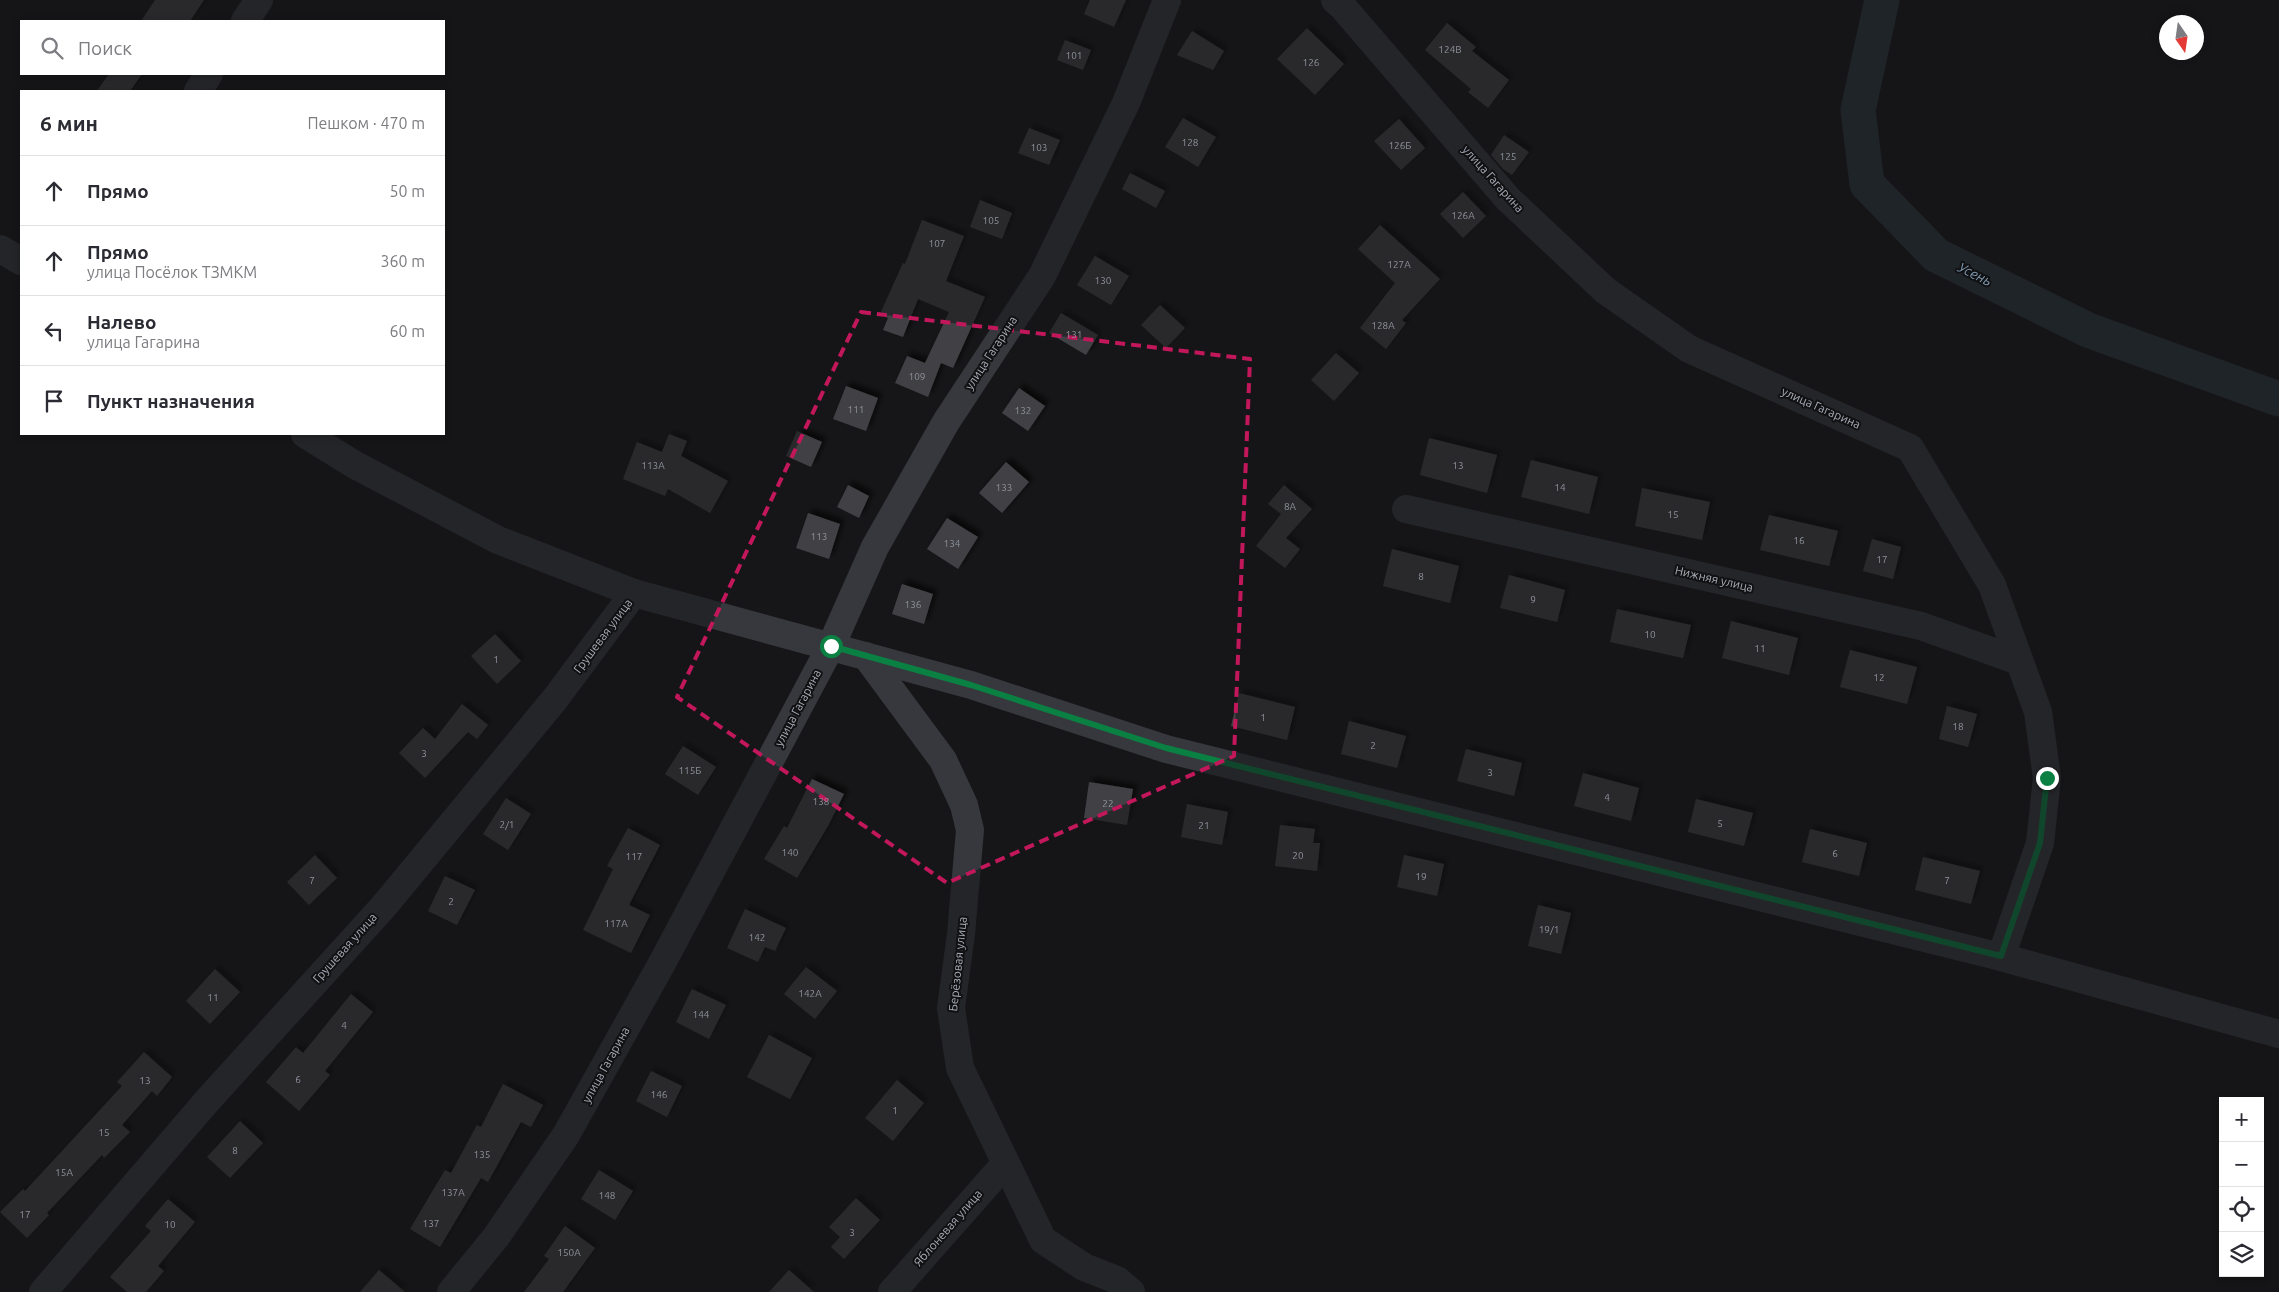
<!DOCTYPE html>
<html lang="ru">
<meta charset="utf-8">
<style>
:root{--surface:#fff;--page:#f7f7f7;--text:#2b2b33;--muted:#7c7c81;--line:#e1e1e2}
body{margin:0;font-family:Ubuntu,sans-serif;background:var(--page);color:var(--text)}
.controls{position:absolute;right:15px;bottom:15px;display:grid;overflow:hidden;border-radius:0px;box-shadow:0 2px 8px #0003}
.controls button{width:45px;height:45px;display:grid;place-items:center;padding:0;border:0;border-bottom:1px solid var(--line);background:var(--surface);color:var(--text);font:25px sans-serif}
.compass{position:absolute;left:2159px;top:15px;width:45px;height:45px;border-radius:50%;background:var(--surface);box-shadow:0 2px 8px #0003;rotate:167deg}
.stop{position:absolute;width:15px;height:15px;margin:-11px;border:4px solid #0b8043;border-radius:50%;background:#fff}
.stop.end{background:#0b8043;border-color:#fff;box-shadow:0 1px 5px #0008}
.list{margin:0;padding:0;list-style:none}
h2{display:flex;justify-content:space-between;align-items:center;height:65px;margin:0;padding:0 20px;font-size:21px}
h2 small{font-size:16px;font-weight:400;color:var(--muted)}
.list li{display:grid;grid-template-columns:32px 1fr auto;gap:15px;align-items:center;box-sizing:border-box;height:70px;padding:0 20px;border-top:1px solid var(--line)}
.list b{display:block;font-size:19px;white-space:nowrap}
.list p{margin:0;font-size:16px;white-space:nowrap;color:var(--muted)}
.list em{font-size:16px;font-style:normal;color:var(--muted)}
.icon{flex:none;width:28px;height:28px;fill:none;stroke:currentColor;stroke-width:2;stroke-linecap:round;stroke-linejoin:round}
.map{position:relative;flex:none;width:2279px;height:1292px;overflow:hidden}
.search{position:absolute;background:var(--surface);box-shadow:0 2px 8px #0003;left:20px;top:20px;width:425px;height:55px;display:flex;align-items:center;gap:12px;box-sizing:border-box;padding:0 18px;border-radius:0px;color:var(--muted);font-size:19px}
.panel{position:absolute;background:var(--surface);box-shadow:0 2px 8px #0003;left:20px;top:90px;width:425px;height:345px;border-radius:0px}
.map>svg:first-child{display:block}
</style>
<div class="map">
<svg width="2279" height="1292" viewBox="0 0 2279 1292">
<defs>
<filter id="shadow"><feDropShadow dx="4.5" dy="-4.5" stdDeviation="2.5" flood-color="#0009"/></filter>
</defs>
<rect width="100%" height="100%" fill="#161618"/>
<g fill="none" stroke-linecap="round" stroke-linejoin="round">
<polyline stroke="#2c353c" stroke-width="35" points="1882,0 1858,110 1867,184 1936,255 2088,330 2279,399"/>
</g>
<g fill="#404145" filter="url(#shadow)">
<polygon points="155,0 204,0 190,21 141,21"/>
<polygon points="1090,0 1126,0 1114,27 1084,14"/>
<polygon points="1447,23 1476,47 1472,51 1509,80 1488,108 1468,92 1471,89 1425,50"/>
<polygon points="1307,28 1344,64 1315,95 1277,59"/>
<polygon points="1192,31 1224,51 1213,70 1177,55"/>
<polygon points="1065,40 1091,50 1083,70 1057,60"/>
<polygon points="109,74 142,74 130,91 97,91"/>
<polygon points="1183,118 1216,137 1198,167 1165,147"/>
<polygon points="1399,119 1425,148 1401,170 1374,141"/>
<polygon points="1029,128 1060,140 1049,165 1018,153"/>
<polygon points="1504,135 1529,152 1512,175 1503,169 1491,155"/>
<polygon points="1130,173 1165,191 1156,208 1122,189"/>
<polygon points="1463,192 1486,216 1463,238 1440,214"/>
<polygon points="980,200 1012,213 1002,239 970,227"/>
<polygon points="922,220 964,236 946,281 985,297 953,368 941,363 928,397 895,383 907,356 925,363 949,312 918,299 903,337 883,330 888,318 880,314 903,263 905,264"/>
<polygon points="1380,225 1440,279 1402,320 1406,323 1386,349 1360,328 1395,283 1358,249"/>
<polygon points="1095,256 1129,276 1111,305 1077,285"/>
<polygon points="1160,305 1185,328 1166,348 1141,325"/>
<polygon points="1061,313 1098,335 1086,355 1049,333"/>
<polygon points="1336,353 1359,373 1334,401 1311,380"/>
<polygon points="846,386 878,398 866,431 833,419"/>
<polygon points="1019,388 1045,406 1028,431 1002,413"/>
<polygon points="797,431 822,442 811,467 786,456"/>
<polygon points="669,434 687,441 681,456 728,481 710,513 668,489 665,496 623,479 637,442 662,452"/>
<polygon points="1429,438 1497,455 1487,493 1420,475"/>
<polygon points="1531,460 1598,477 1589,514 1521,497"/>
<polygon points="1006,462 1029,482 1002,513 979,493"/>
<polygon points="848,485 869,496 859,518 837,507"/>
<polygon points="1284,485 1312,509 1286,538 1300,549 1285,568 1256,546 1281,514 1268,504"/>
<polygon points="1642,488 1710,502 1702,540 1635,526"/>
<polygon points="808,513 840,524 829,559 796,548"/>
<polygon points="1769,515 1838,531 1829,566 1760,550"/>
<polygon points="947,518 978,537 958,569 927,549"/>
<polygon points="1872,539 1901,547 1893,579 1863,571"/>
<polygon points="1392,549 1459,566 1450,603 1383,586"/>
<polygon points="1509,575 1565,590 1557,622 1500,608"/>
<polygon points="902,584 933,594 924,624 892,614"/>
<polygon points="1617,609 1691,625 1683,658 1610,642"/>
<polygon points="1731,621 1798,638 1789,675 1722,658"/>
<polygon points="495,634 521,661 497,684 471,656"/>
<polygon points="1850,650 1917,667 1907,704 1840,687"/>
<polygon points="1239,693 1295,707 1287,740 1231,726"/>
<polygon points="462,704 488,725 477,739 468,732 425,778 399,753 423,728 435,739"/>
<polygon points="1947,706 1977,714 1968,747 1939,739"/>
<polygon points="1349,721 1406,736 1397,768 1341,754"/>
<polygon points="683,746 716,767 698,795 665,774"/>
<polygon points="1466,749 1522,763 1514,796 1457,781"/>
<polygon points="1583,773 1639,788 1631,821 1574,806"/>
<polygon points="812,779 844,794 828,826 797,878 764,859 784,826 787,828"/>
<polygon points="1089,782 1133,789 1127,825 1084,818"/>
<polygon points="506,798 531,814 508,850 483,834"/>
<polygon points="1696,799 1753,813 1744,846 1688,832"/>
<polygon points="1187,804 1228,812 1222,845 1181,837"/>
<polygon points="1280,825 1315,829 1313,843 1320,843 1317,871 1275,866"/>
<polygon points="628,828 660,845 629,905 650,915 631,953 583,930 613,869 607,866"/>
<polygon points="1810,829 1867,843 1859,876 1802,862"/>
<polygon points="315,855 337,878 309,905 287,882"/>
<polygon points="1404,855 1444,864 1437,896 1397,887"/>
<polygon points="1923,857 1980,871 1971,904 1915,890"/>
<polygon points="445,876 475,890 457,925 428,911"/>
<polygon points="1538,905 1571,913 1561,954 1528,946"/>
<polygon points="745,909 786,928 775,951 765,947 758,962 727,948"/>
<polygon points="806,967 837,991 815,1019 784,994"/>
<polygon points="215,969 240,992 210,1024 186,1001"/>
<polygon points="692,989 726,1005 709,1039 676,1022"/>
<polygon points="351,994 373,1012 325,1071 330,1075 299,1111 266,1082 296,1047 303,1053"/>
<polygon points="769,1035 812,1058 790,1099 747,1077"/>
<polygon points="144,1052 172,1077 157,1096 152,1091 122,1125 130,1132 104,1158 102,1155 47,1213 49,1215 27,1238 0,1212 23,1189 25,1191 122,1086 117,1082"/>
<polygon points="651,1071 682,1086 667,1117 636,1101"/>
<polygon points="897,1080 924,1103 893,1141 865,1118"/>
<polygon points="503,1084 543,1105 531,1127 521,1122 488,1182 481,1178 440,1247 410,1229 445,1170 451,1173 477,1125 481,1127"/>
<polygon points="240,1121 263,1143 230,1178 207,1157"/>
<polygon points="599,1170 633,1191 615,1220 581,1199"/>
<polygon points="856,1198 880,1220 844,1259 831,1247 840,1237 829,1227"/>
<polygon points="168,1199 195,1222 158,1266 164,1271 146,1292 127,1292 110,1277 151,1231 145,1226"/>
<polygon points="565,1226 595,1248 563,1292 524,1292 549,1259 544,1256"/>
<polygon points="379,1270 405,1292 360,1292"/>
<polygon points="789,1270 814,1292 769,1292"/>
</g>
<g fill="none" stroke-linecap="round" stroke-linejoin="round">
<g stroke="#37383d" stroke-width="28">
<polyline points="1335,0 1342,6 1508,199 1606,291 1689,349 1910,448 1992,585 2038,712 2047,778 2040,843 2001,957"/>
<polyline points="245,21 259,0"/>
<polyline points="198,91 209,74"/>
<polyline points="0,249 21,261"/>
<polyline points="305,434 355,465 498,540 634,593 971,685 1166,749 2001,957 2279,1034"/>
<polyline points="1406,509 1921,626 2019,661"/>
<polyline points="866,656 943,760 964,805 970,830 961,934 951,1008 960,1068 1043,1240 1084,1267 1117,1280 1131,1292"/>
<polyline points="43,1292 207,1101 384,906 555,699 634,593"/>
<polyline points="451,1292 496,1237 566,1135 661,965 831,646 875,547 946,422 1042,276 1126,103 1167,0"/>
<polyline points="892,1292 1005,1164"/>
</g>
</g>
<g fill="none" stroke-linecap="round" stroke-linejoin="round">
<polyline stroke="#0b8043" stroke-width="6" points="831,646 971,685 1166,748 2001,956 2040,843 2047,778"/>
</g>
<path d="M0 0H2279V1292H0ZM861,312L1250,359L1234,756L947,883L677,697Z" fill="#161618" fill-opacity=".55" fill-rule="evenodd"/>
<path fill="none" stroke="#c2185b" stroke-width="4" stroke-dasharray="10 6" stroke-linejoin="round" d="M861,312L1250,359L1234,756L947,883L677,697Z"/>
<g text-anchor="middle" stroke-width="4" stroke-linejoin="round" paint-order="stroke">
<g font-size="10" fill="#8e929b">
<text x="1450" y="53">124В</text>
<text x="1074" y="59">101</text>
<text x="1311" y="66">126</text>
<text x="1190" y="146">128</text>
<text x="1400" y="149">126Б</text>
<text x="1039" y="151">103</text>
<text x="1508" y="160">125</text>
<text x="1463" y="219">126А</text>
<text x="991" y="224">105</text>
<text x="937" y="247">107</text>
<text x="1399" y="268">127А</text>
<text x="1103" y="284">130</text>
<text x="1383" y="329">128А</text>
<text x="1074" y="338">131</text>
<text x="917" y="380">109</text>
<text x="856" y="413">111</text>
<text x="1023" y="414">132</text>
<text x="653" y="469">113А</text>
<text x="1458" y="469">13</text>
<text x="1004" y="491">133</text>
<text x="1560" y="491">14</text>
<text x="1290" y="510">8А</text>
<text x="1673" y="518">15</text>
<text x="819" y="540">113</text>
<text x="1799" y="544">16</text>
<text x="952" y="547">134</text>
<text x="1882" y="563">17</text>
<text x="1421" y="580">8</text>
<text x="1533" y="603">9</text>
<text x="913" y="608">136</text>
<text x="1650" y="638">10</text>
<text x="1760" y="652">11</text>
<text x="496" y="663">1</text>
<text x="1879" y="681">12</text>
<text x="1263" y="721">1</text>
<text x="1958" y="730">18</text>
<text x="1373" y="749">2</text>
<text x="424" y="757">3</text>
<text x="690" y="774">115Б</text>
<text x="1490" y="776">3</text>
<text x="1607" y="801">4</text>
<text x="821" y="805">138</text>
<text x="1108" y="807">22</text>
<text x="1720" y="827">5</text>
<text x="507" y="828">2/1</text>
<text x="1204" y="829">21</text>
<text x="790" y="856">140</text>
<text x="1835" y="857">6</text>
<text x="1298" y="859">20</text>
<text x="634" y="860">117</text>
<text x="1421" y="880">19</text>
<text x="312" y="884">7</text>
<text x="1947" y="884">7</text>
<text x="451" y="905">2</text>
<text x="616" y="927">117А</text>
<text x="1549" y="933">19/1</text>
<text x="757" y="941">142</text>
<text x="810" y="997">142А</text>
<text x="213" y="1001">11</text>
<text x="701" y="1018">144</text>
<text x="344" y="1029">4</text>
<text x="298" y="1083">6</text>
<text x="145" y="1084">13</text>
<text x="659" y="1098">146</text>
<text x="895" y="1114">1</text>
<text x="104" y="1136">15</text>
<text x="235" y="1154">8</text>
<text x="482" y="1158">135</text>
<text x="64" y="1176">15А</text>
<text x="453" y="1196">137А</text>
<text x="607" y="1199">148</text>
<text x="25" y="1218">17</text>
<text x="431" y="1227">137</text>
<text x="170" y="1228">10</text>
<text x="852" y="1236">3</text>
<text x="569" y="1256">150А</text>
</g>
<g font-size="12" fill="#a8adb8" stroke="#111113">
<text transform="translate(1493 179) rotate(48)" y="4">улица Гагарина</text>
<text transform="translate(991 353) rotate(-57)" y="4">улица Гагарина</text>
<text transform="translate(1821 408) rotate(24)" y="4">улица Гагарина</text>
<text transform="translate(1714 579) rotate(13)" y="4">Нижняя улица</text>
<text transform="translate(603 636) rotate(-53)" y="4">Грушевая улица</text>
<text transform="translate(798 708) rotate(-62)" y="4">улица Гагарина</text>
<text transform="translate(345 948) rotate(-48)" y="4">Грушевая улица</text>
<text transform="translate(958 964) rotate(-84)" y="4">Берёзовая улица</text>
<text transform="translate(606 1065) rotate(-61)" y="4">улица Гагарина</text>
<text transform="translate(948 1228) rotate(-49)" y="4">Яблоневая улица</text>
</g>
<g font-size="14" font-style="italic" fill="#7f9bb3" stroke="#111113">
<text transform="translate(1975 274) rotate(26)" y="5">Усень</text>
</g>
</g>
</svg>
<div class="controls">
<button>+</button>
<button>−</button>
<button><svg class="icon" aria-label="locate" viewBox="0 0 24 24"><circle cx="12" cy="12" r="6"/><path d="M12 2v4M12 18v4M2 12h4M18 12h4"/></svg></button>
<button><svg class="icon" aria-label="layers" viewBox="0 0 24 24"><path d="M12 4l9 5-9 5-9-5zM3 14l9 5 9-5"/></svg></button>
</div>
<svg class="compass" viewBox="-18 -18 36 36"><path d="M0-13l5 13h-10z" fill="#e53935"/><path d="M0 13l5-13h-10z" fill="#7c7c81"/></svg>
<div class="stop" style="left:831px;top:646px"></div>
<div class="stop end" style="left:2047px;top:778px"></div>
<div class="search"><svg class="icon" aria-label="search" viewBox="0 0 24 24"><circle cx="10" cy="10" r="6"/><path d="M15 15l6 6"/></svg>Поиск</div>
<section class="panel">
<h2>6 мин<small>Пешком · 470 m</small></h2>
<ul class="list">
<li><svg class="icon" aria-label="ahead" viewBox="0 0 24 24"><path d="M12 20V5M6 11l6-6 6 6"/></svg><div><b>Прямо</b></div><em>50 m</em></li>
<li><svg class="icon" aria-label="ahead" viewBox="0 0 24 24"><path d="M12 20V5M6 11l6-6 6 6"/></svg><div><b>Прямо</b><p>улица Посёлок ТЗМКМ</p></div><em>360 m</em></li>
<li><svg class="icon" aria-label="left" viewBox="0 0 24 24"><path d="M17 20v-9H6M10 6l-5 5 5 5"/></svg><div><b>Налево</b><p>улица Гагарина</p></div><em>60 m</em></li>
<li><svg class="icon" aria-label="arrive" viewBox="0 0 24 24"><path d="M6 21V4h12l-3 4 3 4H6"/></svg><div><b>Пункт назначения</b></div></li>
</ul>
</section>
</div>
